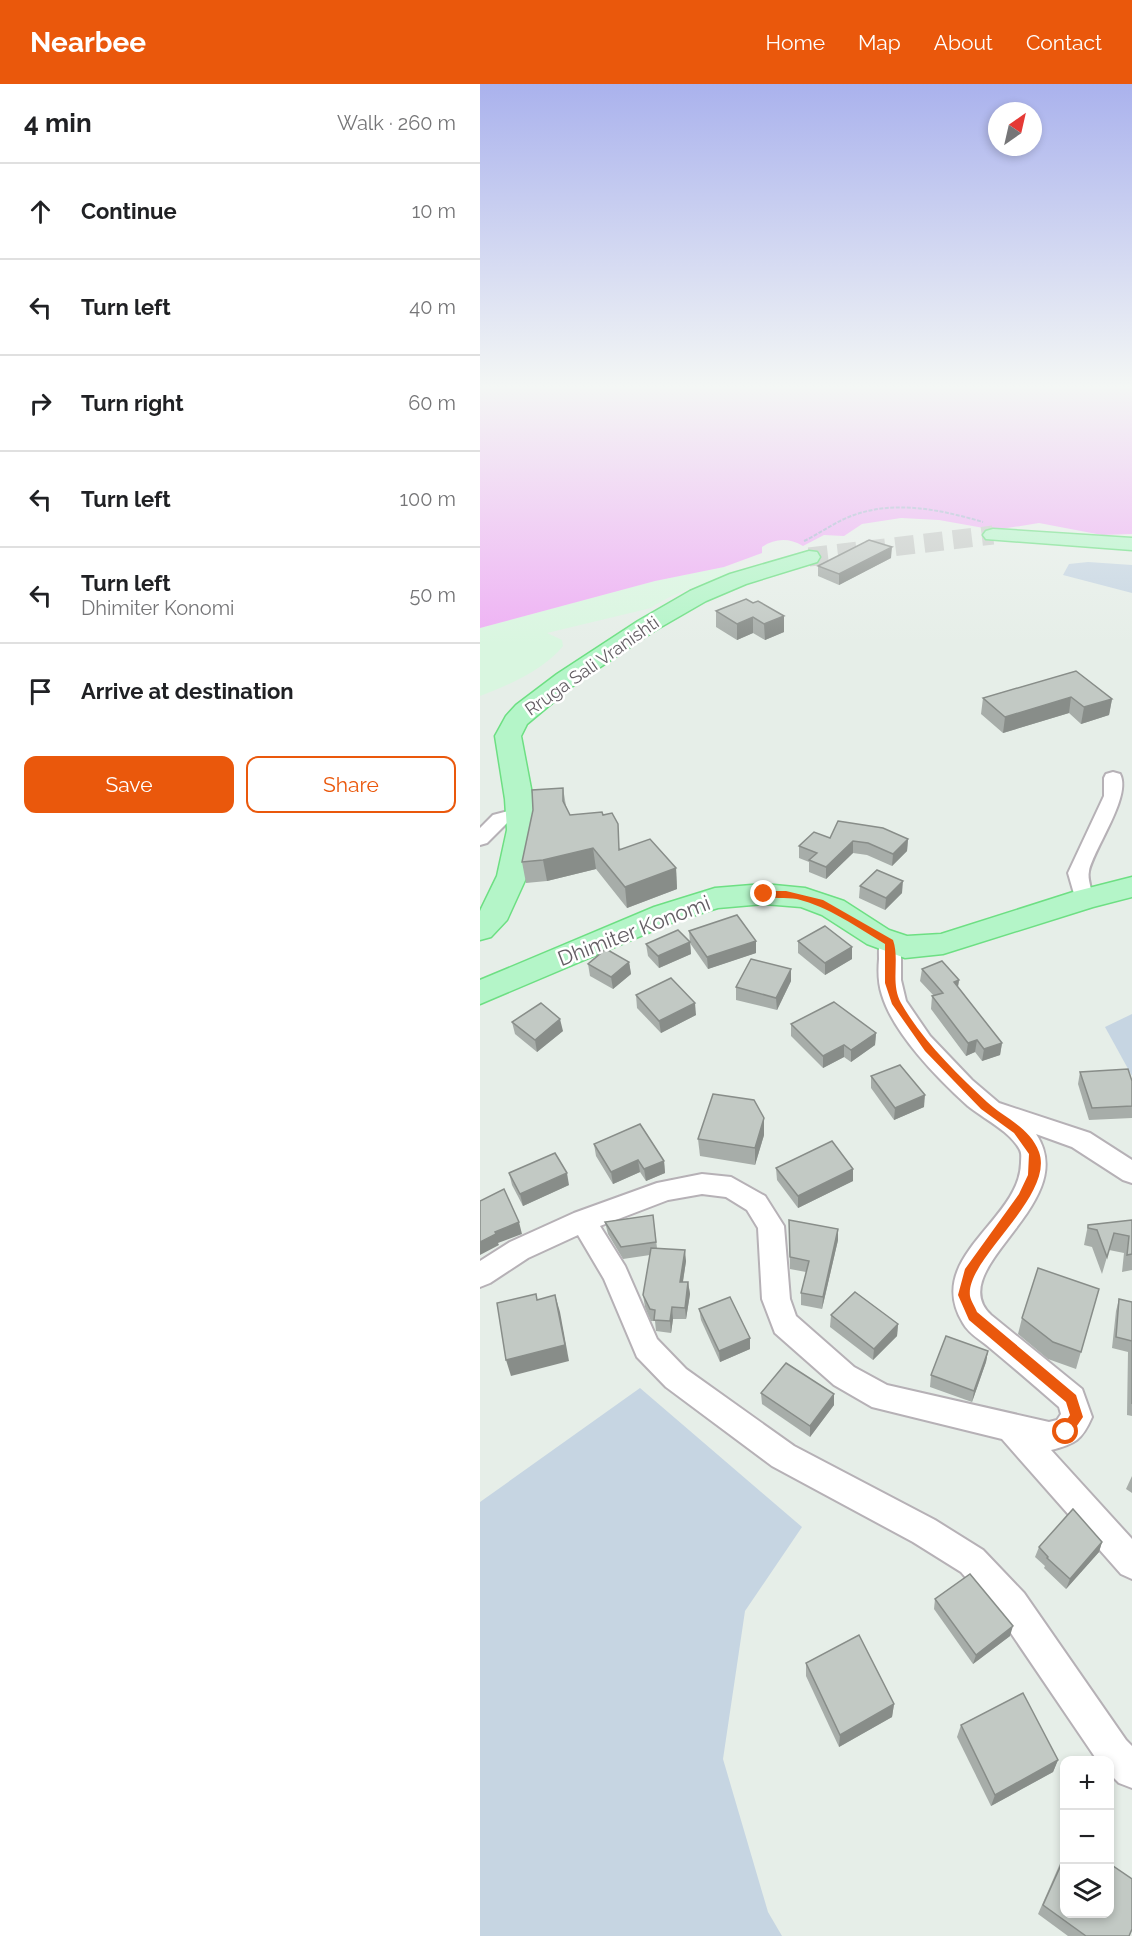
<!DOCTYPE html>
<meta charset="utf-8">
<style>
:root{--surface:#fff;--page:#f6f6f6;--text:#202124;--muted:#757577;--line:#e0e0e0;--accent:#ea580c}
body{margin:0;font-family:Raleway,sans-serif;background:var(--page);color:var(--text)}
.controls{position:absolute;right:18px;bottom:18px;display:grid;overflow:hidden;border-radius:12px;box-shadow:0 3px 9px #0003}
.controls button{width:54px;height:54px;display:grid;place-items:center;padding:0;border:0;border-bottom:2px solid var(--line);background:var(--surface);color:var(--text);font:30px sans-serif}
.compass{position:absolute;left:508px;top:18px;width:54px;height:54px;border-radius:50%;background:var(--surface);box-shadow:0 3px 9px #0003;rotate:34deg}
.stop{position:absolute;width:18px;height:18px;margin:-14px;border:4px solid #ea580c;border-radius:50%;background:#fff}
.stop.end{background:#ea580c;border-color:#fff;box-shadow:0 2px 6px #0008}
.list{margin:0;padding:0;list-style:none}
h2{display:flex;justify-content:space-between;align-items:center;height:78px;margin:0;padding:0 24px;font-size:26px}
h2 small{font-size:20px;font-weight:400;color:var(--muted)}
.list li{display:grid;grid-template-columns:39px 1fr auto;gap:18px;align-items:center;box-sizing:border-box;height:96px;padding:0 24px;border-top:2px solid var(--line)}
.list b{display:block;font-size:22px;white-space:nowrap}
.list p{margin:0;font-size:20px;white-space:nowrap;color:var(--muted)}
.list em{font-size:20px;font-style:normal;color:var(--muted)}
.actions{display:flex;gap:12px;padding:18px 24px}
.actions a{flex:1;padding:14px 0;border:2px solid var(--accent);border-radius:12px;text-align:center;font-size:21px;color:var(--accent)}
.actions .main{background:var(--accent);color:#fff}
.icon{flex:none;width:33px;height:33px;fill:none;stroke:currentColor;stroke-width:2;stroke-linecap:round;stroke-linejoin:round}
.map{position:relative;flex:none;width:652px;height:1852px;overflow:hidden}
header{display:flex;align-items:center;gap:36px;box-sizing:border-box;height:84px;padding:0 30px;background:var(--accent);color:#fff}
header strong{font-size:28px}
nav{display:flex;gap:33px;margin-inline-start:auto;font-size:21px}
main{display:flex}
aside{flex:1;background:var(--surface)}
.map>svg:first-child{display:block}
</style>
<header>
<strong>Nearbee</strong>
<nav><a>Home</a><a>Map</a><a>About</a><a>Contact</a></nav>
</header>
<main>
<aside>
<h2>4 min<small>Walk · 260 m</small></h2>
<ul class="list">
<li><svg class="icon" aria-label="ahead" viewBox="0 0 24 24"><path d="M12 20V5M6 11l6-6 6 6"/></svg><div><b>Continue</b></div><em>10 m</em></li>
<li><svg class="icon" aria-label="left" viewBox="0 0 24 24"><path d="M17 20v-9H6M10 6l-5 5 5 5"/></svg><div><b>Turn left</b></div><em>40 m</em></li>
<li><svg class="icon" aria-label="right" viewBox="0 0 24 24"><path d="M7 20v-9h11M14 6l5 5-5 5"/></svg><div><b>Turn right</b></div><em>60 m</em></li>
<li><svg class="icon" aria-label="left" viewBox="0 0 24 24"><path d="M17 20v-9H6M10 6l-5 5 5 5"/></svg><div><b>Turn left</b></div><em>100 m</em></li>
<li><svg class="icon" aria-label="left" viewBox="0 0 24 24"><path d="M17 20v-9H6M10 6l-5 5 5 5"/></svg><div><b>Turn left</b><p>Dhimiter Konomi</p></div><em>50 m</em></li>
<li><svg class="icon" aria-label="arrive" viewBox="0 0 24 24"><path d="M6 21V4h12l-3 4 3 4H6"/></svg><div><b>Arrive at destination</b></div></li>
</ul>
<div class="actions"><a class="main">Save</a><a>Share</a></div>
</aside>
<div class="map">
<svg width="652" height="1852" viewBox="0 0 652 1852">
<rect width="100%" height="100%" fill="#e6eee8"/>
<g fill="#c6d5e2">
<polygon points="608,478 652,481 652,509 583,491 589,480"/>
<polygon points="652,930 652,992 625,943"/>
<polygon points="160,1304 322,1443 265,1527 243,1675 288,1828 302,1852 0,1852 0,1418"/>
</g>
<path fill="#d9f6e0" d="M244,483L256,491C228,498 195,507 171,524L67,549L82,556L83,562C64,586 27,602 0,612V544L175,497Z"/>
<path fill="#eeb0f4" d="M0,302H652V450L622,451L559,439L515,446L459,436L421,434L382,440L364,452L344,451L323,462C309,454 296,454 282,463V469L244,483L175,497L0,544Z"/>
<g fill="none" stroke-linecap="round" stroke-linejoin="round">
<polyline stroke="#c6cac7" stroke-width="19" stroke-dasharray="19 10" stroke-linecap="butt" points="329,473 513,451"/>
<defs>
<g id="street">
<path d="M633,688L640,690C652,712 614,764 609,787C607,795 612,807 614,815L611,820L604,822L597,820L588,789L624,712V694L626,690Z"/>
<polygon points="40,724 47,726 50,730 47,734 27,739 7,759 0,761 0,744 13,731"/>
<path d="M410,851L418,853L421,858V896L426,917L450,952L492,996L519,1019L610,1049L652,1076V1099L643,1096L592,1063L556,1050C603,1120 461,1184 511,1231L602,1305L612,1333C602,1356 595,1360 571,1366L652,1455V1495L641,1490L522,1355L392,1323L354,1301L295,1249L282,1215L278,1144L267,1126L246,1113L222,1110L188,1116L120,1142L145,1182L177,1255L206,1285L314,1362L455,1436L503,1466L544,1509L646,1656L652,1662V1704L639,1699L630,1690V1676H617L520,1533L481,1488L433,1458L292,1382L186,1303L157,1273L124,1195L98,1151L48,1174L10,1199L0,1203V1177L30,1158L94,1129L177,1099L222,1090L251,1093L285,1112L304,1142L310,1215L316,1232L374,1283L407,1301L569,1338L577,1336L581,1330L579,1323C556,1303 533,1283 510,1264C501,1256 489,1250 483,1239C443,1173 540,1137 541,1079C541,1074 542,1070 540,1066C530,1047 504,1035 488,1022C459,996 413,949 402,911C398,899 398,887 399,875C399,867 398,860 402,853Z"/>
</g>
<g id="primary">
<polygon points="513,445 652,454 652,466 506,455 503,451 506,447"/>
<polygon points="329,467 337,468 340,473 337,478 266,500 226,517 174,547 95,600 47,640 41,652 53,715 55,746 47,792 27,836 11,853 0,856 0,827 17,792 27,746 25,715 15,652 26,632 36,621 77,590 158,537 210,507 250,490"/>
<polygon points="652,793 652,813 613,823 463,870 425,874 387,860 342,831 321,823 284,820 238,824 196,837 0,920 0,896 174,823 235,804 284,800 325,804 364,817 409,846 427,852 461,850 593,808"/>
</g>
</defs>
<use href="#street" stroke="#b6b1b6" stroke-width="4"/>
<use href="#primary" stroke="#6ddf83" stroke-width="3"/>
<path stroke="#abb5d2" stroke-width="2" stroke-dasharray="4 1.5" stroke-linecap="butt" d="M324,457C341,449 356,437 374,431C416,416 462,426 503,438"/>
<use href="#street" fill="#fff" fill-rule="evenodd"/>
<use href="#primary" fill="#b4f5c8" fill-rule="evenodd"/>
</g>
<g fill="#a7ada9">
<polygon points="411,474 359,501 338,492 338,482"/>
<polygon points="273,519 304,532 304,548 285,556 273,549 257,556 236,543 236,527"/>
<polygon points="596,587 632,615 629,631 601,640 589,629 523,649 501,630 503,614"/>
<polygon points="83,704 86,722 90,731 141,765 196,784 197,805 147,824 116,785 67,797 46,799 42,778"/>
<polygon points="350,754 428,755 427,767 412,782 387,771 373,769 346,795 329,788 329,778 319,774 319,762"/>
<polygon points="380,802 422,809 405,826 379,814"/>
<polygon points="209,847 276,869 228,885 210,859"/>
<polygon points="318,857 372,875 345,891 318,869"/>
<polygon points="210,858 211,870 179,884 168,872 166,860"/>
<polygon points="149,878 151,890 133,905 110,892 108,880"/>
<polygon points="442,885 479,896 478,903 522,959 520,971 502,977 495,968 486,972 451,925 452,912 454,912 440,897"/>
<polygon points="311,897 297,926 256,916 256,903"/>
<polygon points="156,911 216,931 181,949 157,924"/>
<polygon points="32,938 83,947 57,968 35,950"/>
<polygon points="311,940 396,949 395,961 371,978 364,973 343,984 311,952"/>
<polygon points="600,988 652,997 652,1034 609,1036 598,1000"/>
<polygon points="391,992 444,1023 414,1036 391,1004"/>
<polygon points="284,1034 284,1051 275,1081 220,1072 218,1055"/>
<polygon points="114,1060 184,1077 185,1089 166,1097 160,1088 133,1100 116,1072"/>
<polygon points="296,1084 373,1085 373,1097 318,1124 297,1096"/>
<polygon points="29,1089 89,1101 43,1122 32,1101"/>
<polygon points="173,1131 177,1164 206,1177 203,1198 208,1198 210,1210 206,1235 193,1235 191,1249 176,1247 175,1237 171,1237 165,1223 163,1211 170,1171 143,1175 128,1150 125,1138"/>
<polygon points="309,1136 358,1145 358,1156 342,1225 321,1221 321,1209 326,1188 310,1185"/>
<polygon points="652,1136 652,1186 642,1188 644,1169 629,1166 622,1190 612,1163 604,1161 608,1141"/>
<polygon points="619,1205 596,1285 568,1275 538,1250 542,1234"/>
<polygon points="639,1215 652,1218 652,1332 647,1331 648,1268 632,1264 636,1227"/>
<polygon points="219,1225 270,1254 270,1265 240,1278 221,1236"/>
<polygon points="351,1231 418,1240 417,1252 393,1276 350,1243"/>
<polygon points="508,1267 506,1278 492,1318 450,1303 451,1291"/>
<polygon points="281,1309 354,1321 330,1353 282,1320"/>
<polygon points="652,1392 652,1409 646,1405"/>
<polygon points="622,1458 619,1468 586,1505 564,1484 565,1482 555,1473 559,1463"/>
<polygon points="455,1515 530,1552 493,1580 454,1525"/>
<polygon points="326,1579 414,1620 412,1633 359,1663 326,1592"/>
<polygon points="481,1641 578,1676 573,1688 511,1722 477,1653"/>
<polygon points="585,1768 585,1830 649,1852 588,1852 558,1830"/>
</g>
<g fill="#888d89">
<polygon points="412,463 411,474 359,501 359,490"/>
<polygon points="304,532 304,548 285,556 284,540"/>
<polygon points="273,533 273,549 257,556 257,540"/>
<polygon points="591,613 589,629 523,649 525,633"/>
<polygon points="632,615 629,631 601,640 604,623"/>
<polygon points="428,755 427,767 412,782 413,770"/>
<polygon points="373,757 373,769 346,795 346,783"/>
<polygon points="113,764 116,785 67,797 63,776"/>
<polygon points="196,784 197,805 147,824 145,803"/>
<polygon points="423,797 422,809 405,826 406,814"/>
<polygon points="276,857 276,869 228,885 227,873"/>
<polygon points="210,858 211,870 179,884 178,872"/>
<polygon points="372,863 372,875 345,891 345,879"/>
<polygon points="149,878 151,890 133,905 131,893"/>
<polygon points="311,885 311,897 297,926 296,914"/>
<polygon points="479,896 477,908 474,898"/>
<polygon points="215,919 216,931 181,949 179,937"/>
<polygon points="80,935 83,947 57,968 55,956"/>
<polygon points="396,949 395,961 371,978 371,966"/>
<polygon points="497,956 495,968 486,972 488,959"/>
<polygon points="522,959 520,971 502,977 504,965"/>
<polygon points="364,961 364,973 343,984 343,972"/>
<polygon points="445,1011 444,1023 414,1036 415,1024"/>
<polygon points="284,1034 284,1051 275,1081 275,1064"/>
<polygon points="158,1076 160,1088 133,1100 131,1088"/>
<polygon points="184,1077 185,1089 166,1097 164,1085"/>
<polygon points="373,1085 373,1097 318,1124 318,1112"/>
<polygon points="87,1089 89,1101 43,1122 40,1110"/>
<polygon points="39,1138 42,1150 18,1159 19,1161 0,1171 0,1158 15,1148"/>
<polygon points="358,1145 358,1156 342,1225 343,1213"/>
<polygon points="205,1166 206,1177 201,1209 200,1198"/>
<polygon points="208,1198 210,1210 206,1235 205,1224"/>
<polygon points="75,1211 80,1228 89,1277 31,1292 26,1276"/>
<polygon points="192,1223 193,1235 191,1249 190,1237"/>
<polygon points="418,1240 417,1252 393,1276 394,1265"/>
<polygon points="270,1254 270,1265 240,1278 239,1267"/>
<polygon points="508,1267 506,1278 492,1318 494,1307"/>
<polygon points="354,1310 354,1321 330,1353 330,1342"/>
<polygon points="622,1458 619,1468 586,1505 590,1495"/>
<polygon points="533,1542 530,1552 493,1580 496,1571"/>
<polygon points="414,1620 412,1633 359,1663 360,1651"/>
<polygon points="578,1676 573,1688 511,1722 515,1711"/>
</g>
<g fill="#c2c9c4" stroke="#888d89" stroke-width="1.5">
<polygon points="389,456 412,463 359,490 338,482"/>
<polygon points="266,515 273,519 278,517 304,532 284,540 273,533 257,540 236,527"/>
<polygon points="596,587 632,615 604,623 591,613 525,633 503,614"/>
<polygon points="83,704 83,717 90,731 122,728 123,731 132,729 138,740 139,766 170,755 196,784 145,803 113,764 63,776 42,778 53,726 52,706"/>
<polygon points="358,737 403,744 428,755 413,770 388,759 373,757 346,783 329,776 337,769 319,762 334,748 350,754"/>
<polygon points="397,786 423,797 406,814 380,802"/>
<polygon points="257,831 276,857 227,873 209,847"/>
<polygon points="345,842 372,863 345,879 318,857"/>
<polygon points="198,846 210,858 178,872 166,860"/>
<polygon points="126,865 149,878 131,893 108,880"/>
<polygon points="271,875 311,885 296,914 256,903"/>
<polygon points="462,877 479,896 474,898 522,959 504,965 497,956 488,959 452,912 463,909 442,885"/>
<polygon points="191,894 215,919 179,937 156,911"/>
<polygon points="354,918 396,949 371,966 364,961 343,972 311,940"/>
<polygon points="61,919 80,935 55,956 32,938"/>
<polygon points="420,981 445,1011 415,1024 391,992"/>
<polygon points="648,985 652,997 652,1022 612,1024 600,988"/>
<polygon points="233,1010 274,1016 284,1034 275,1064 218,1055"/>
<polygon points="160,1040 184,1077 164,1085 158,1076 131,1088 114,1060"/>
<polygon points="352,1057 373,1085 318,1112 296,1084"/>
<polygon points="75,1069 87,1089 40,1110 29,1089"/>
<polygon points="24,1105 39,1138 15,1148 16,1150 0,1158 0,1117"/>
<polygon points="173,1131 176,1158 141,1163 125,1138"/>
<polygon points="309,1136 358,1145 343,1213 321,1209 329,1177 310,1173"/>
<polygon points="652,1136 652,1170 647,1171 649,1152 634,1149 627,1173 617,1146 608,1144 608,1141"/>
<polygon points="171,1164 205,1166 200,1198 208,1198 205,1224 192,1223 190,1237 174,1236 175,1226 170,1225 163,1211"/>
<polygon points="558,1184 619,1205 601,1268 573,1258 542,1234"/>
<polygon points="375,1208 418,1240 394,1265 351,1231"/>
<polygon points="56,1210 57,1216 75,1211 85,1261 26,1276 17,1219"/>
<polygon points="250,1213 270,1254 239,1267 219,1225"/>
<polygon points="639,1215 652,1218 652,1320 652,1257 636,1253"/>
<polygon points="466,1252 508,1267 494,1307 451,1291"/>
<polygon points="306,1279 354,1310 330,1342 281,1309"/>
<polygon points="593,1425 622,1458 590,1495 567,1474 568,1473 559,1463"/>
<polygon points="490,1490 533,1542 496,1571 455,1515"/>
<polygon points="379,1551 414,1620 360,1651 326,1579"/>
<polygon points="543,1609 578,1676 515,1711 481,1641"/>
<polygon points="585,1772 585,1830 630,1830 630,1780 652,1795 652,1845 649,1852 606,1852 563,1821"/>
</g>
<linearGradient id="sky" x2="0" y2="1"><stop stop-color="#aab2ed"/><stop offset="0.54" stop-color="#f4f7f5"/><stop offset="1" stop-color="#f4f7f5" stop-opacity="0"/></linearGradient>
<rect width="652" height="561" fill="url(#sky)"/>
<path fill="#ea580c" d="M306,807L343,816L413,856C420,876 410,899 421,919C442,956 476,989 507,1018C524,1034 550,1043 559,1068C575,1113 485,1175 490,1212C491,1217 495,1223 497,1228L596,1311L603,1333L590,1352L586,1354L581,1352L579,1348L590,1331L586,1318L489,1236L478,1211L485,1185L539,1110L548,1091L549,1070L534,1049L501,1025L445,967L412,920L405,899V860C377,843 349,823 317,815C306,813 288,816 280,810L284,807Z"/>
<g text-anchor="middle" stroke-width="5" stroke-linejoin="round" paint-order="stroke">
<g font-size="18" fill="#645e64" stroke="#fff">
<text transform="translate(112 582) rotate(-35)" y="6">Rruga Sali Vranishti</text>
</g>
<g font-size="21" fill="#645e64" stroke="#fff">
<text transform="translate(154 847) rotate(-21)" y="7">Dhimiter Konomi</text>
</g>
</g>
</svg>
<div class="controls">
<button>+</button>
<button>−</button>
<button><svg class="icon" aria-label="layers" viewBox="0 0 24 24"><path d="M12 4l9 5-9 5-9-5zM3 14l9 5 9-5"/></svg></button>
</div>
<svg class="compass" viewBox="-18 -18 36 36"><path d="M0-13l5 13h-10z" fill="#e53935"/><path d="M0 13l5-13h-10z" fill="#757577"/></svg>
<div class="stop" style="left:586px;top:1348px"></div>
<div class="stop end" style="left:284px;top:810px"></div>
</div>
</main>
